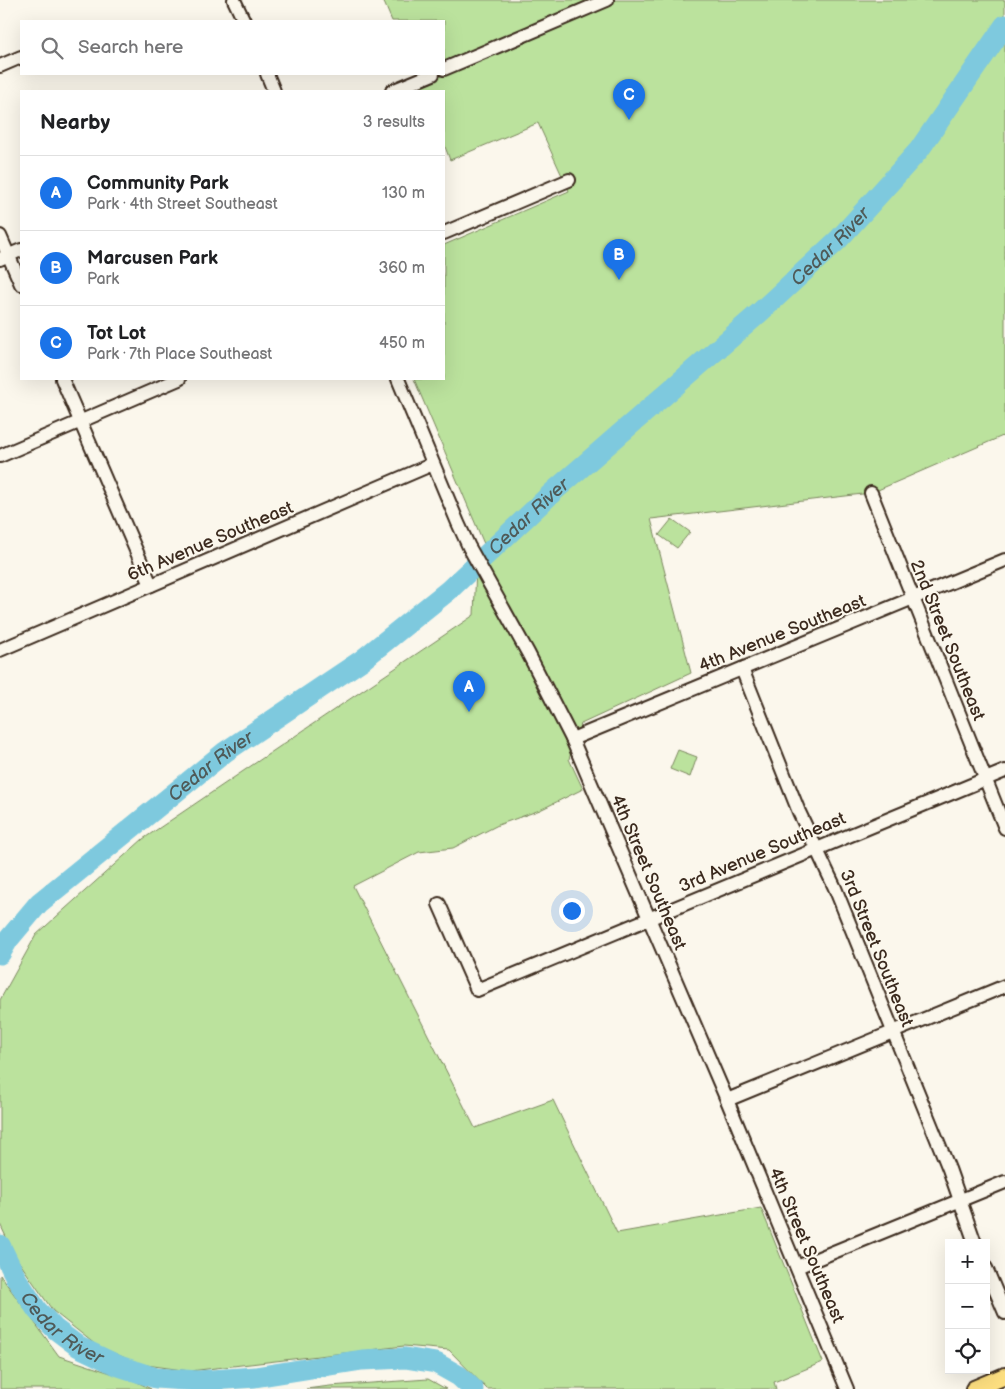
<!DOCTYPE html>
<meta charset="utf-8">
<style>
:root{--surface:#fff;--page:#f6f6f6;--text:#202124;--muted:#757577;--line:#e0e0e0;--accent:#1a73e8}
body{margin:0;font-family:"Balsamiq Sans",sans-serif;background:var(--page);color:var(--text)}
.controls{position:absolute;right:15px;bottom:15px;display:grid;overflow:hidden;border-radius:0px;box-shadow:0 5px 20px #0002}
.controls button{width:45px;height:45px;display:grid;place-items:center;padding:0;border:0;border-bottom:1px solid var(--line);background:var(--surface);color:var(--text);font:25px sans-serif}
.you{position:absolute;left:571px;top:910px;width:18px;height:18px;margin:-12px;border:4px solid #fff;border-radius:50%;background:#1a73e8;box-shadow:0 0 0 8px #1a73e833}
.badge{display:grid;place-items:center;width:32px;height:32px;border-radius:50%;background:var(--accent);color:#fff;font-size:16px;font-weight:700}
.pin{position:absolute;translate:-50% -41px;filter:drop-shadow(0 1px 2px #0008)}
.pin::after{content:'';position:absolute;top:26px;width:18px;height:15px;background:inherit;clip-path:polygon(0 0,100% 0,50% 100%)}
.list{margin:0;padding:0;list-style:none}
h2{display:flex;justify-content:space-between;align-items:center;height:65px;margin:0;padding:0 20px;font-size:21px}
h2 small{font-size:16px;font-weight:400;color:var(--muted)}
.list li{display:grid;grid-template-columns:32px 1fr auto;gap:15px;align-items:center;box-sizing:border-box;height:75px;padding:0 20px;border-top:1px solid var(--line)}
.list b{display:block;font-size:19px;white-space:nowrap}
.list p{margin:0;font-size:16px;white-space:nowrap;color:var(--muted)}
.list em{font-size:16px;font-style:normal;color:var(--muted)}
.icon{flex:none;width:28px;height:28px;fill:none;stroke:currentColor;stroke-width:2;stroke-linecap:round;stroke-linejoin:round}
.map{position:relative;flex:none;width:1005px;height:1389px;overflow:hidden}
.search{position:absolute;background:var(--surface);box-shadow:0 5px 20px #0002;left:20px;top:20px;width:425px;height:55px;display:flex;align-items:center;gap:12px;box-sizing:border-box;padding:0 18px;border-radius:0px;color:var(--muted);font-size:19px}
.panel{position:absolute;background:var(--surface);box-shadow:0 5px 20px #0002;left:20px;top:90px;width:425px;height:290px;border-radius:0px}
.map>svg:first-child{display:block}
</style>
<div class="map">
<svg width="1005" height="1389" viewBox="0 0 1005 1389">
<rect width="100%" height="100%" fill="#fbf7ec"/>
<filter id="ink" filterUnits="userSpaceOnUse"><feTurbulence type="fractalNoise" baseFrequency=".02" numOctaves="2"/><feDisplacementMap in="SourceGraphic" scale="10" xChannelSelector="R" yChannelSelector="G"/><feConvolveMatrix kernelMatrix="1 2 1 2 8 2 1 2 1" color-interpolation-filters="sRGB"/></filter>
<g filter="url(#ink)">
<g fill="#bbe29d" stroke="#7b865e">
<polygon points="383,0 1005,0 1005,435 871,493 651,519 691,673 581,724 569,759 583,789 540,810 498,825 453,848 419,852 353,886 475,1128 553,1100 617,1233 761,1208 823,1362 774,1382 776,1389 487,1389 449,1350 404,1346 190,1371 139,1364 96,1345 53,1311 15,1256 0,1224 0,1000 36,935 143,839 474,615 476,568 490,558 414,379 444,379 444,245 569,191 538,123 450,160 444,144 444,91 422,91 414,74 444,74 444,21 392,21"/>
<polygon points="672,519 690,532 677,548 659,535"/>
<polygon points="678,750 697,757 690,777 670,769"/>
<polygon points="0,1275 59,1356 135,1381 151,1389 0,1389"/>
<polygon points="428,1379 446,1389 306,1389 330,1386"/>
</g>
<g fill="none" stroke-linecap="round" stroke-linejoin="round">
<g stroke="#7ec9de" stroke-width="21">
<path id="s1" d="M0,954L8,940L39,903L225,752L362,660L449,590L553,492L758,314L838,240L919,150L1005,25"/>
<path id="s2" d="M0,1245L16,1278L37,1310L55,1329L79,1347L119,1366L156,1378L198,1381L255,1377L362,1360L405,1358L436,1363L459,1376L473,1389"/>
</g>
<defs>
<g id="minor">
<polyline points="234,0 244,21"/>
<polyline points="0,66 21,57"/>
<polyline points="444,69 607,0"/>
<polyline points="267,74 274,91"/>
<polyline points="392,91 433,74"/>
<polyline points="444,233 569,180"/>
<polyline points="0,236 21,284"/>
<polyline points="0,259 21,250"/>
<polyline points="62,379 151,585"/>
<polyline points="398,379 458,523 469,547 528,653 572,739 727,1100 847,1389"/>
<polyline points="0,456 179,379"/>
<polyline points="871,493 1005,828"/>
<polyline points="0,650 433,464"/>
<polyline points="742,669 799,812 835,888 949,1169 975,1243"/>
<polyline points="572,739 1005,560"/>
<polyline points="439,904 477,990 1005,771"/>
<polyline points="727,1100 1005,986"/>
<polyline points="797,1267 1005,1182"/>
<polyline points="986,1268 1005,1313"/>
</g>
<polyline id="major" points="974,1389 1005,1376"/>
</defs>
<use href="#minor" stroke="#3b2a1e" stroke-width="16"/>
<use href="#major" stroke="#3b2a1e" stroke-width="20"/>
<use href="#minor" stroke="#fbf7ec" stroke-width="12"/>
<use href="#major" stroke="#fddf80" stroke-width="16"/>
</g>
</g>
<g text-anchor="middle" stroke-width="4" stroke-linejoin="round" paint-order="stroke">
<g font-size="18" fill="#3b2a1e" stroke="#fbf7ec">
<text transform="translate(210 541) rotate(-23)" y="6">6th Avenue Southeast</text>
<text transform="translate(782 633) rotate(-22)" y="6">4th Avenue Southeast</text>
<text transform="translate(948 640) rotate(68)" y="6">2nd Street Southeast</text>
<text transform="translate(762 852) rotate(-23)" y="6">3rd Avenue Southeast</text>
<text transform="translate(649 872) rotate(67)" y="6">4th Street Southeast</text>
<text transform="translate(877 948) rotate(68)" y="6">3rd Street Southeast</text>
<text transform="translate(807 1245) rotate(67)" y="6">4th Street Southeast</text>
</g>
<g font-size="19" font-style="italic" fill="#4f5a58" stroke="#fbf7ec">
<text dy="7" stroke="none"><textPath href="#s1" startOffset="1094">Cedar River</textPath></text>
<text dy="7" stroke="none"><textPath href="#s1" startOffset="689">Cedar River</textPath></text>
<text dy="7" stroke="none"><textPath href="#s1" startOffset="284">Cedar River</textPath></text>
<text dy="7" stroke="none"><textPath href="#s2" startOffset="106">Cedar River</textPath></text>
</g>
</g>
</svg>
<div class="controls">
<button>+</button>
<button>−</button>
<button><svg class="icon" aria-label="locate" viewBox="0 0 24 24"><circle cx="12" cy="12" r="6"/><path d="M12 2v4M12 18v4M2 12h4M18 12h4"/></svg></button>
</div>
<div class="you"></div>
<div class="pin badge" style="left:469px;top:712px">A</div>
<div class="pin badge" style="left:619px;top:280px">B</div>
<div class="pin badge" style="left:629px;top:120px">C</div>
<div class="search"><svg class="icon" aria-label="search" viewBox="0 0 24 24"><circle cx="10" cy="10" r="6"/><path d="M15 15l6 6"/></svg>Search here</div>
<section class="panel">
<h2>Nearby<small>3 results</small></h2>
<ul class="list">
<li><span class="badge">A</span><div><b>Community Park</b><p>Park · 4th Street Southeast</p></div><em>130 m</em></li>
<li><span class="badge">B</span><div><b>Marcusen Park</b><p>Park</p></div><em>360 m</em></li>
<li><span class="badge">C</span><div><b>Tot Lot</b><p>Park · 7th Place Southeast</p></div><em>450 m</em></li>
</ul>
</section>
</div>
